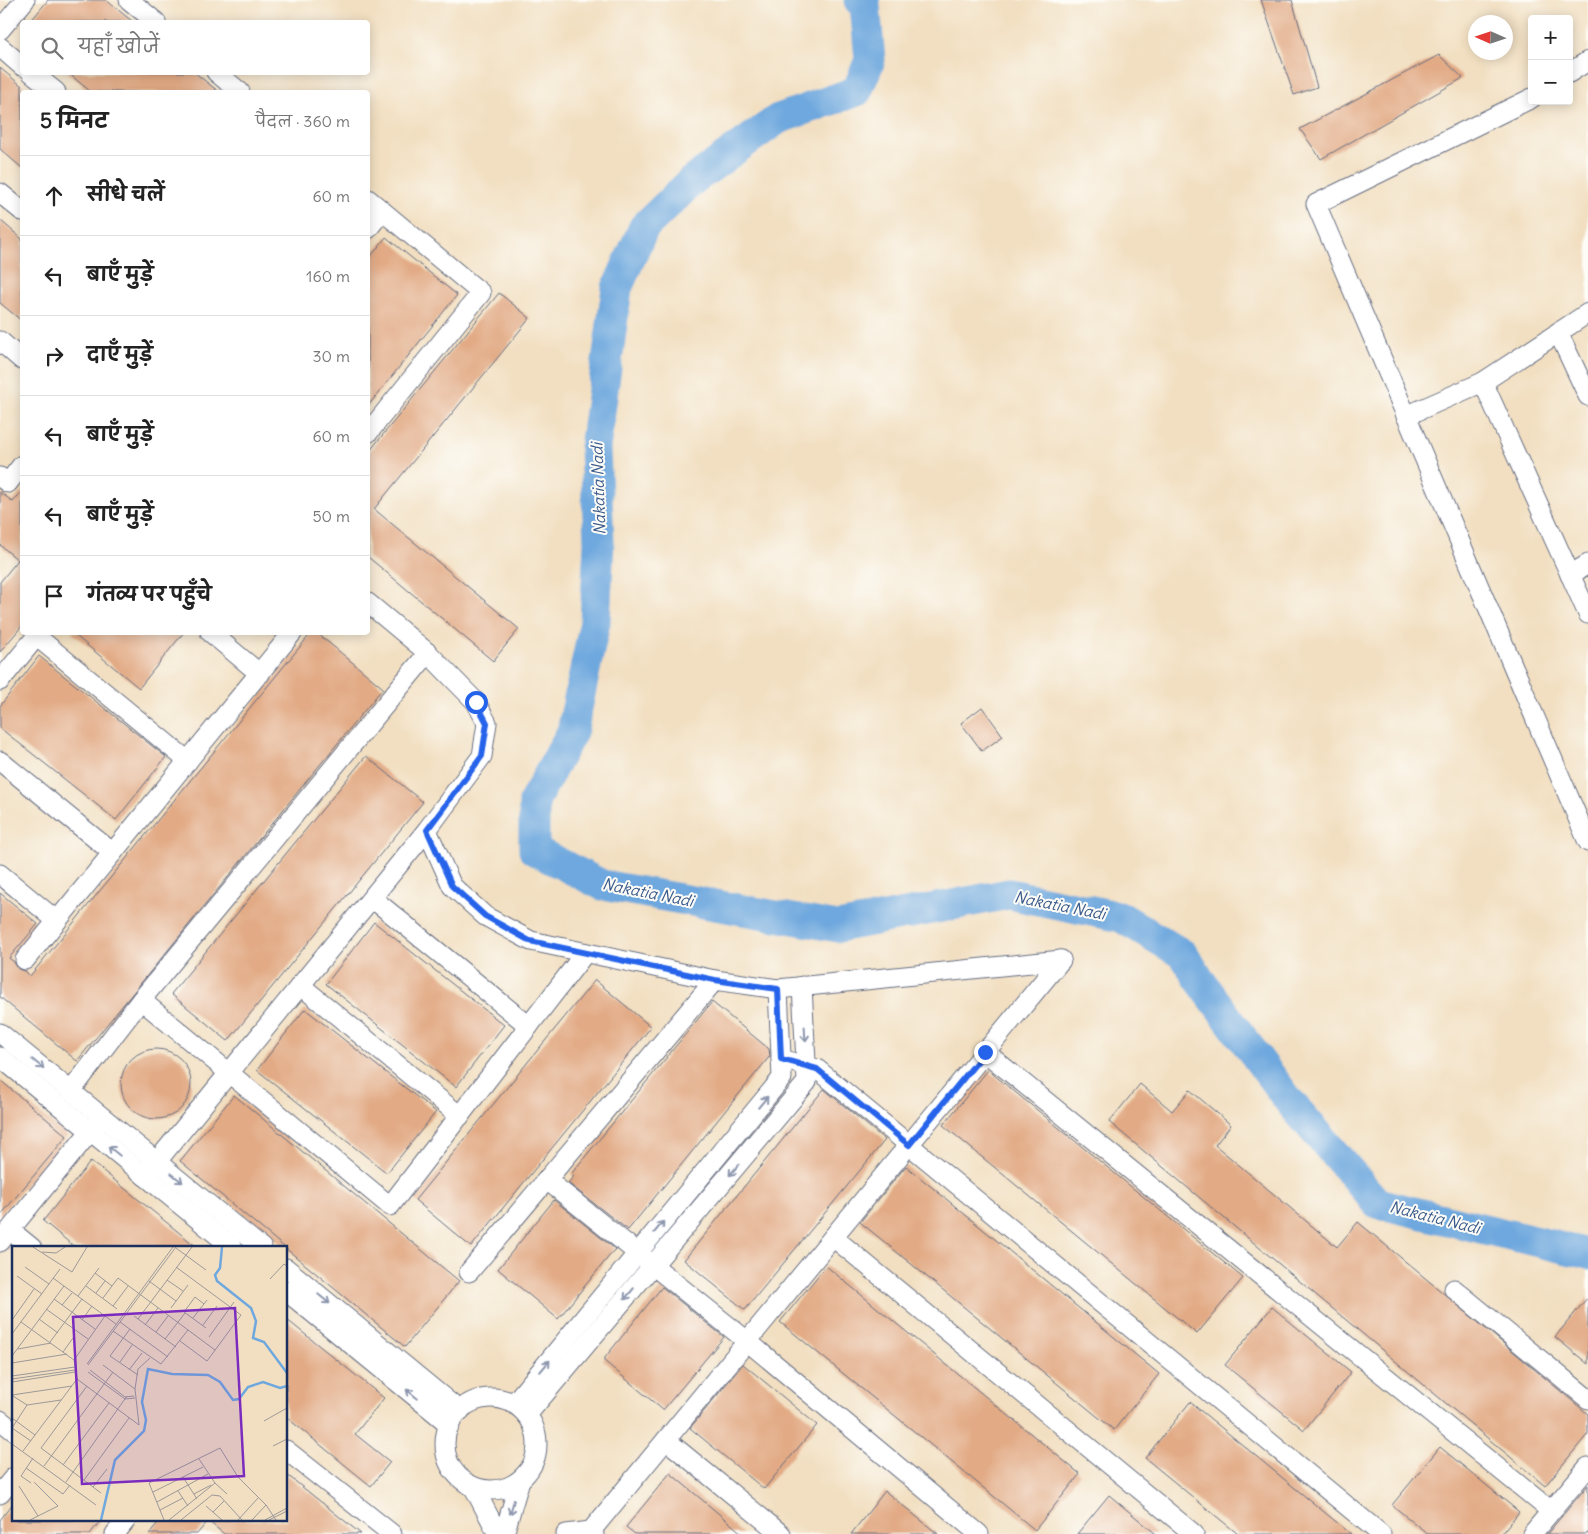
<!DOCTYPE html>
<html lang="hi">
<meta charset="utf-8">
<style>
:root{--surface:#fff;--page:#f2f2f2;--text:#222;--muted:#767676;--line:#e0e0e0}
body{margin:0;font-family:Delius,"Playpen Sans Deva",sans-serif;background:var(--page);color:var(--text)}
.controls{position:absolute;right:15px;top:15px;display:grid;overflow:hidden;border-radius:5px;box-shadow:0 2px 12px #0003}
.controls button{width:45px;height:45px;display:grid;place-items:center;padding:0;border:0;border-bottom:1px solid var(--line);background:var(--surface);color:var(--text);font:25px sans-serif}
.compass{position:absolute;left:1468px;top:15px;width:45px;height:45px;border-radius:50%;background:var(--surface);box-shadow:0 2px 12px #0003;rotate:273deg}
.stop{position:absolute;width:15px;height:15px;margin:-11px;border:4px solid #2563eb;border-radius:50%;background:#fff}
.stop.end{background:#2563eb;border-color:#fff;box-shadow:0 1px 5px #0008}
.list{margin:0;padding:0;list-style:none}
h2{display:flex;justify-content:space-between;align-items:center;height:65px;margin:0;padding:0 20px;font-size:21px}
h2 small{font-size:16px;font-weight:400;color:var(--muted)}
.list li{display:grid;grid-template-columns:32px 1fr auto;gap:15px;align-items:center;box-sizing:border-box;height:80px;padding:0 20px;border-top:1px solid var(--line)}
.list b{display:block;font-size:19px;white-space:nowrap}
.list em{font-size:16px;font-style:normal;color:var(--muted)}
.icon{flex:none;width:28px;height:28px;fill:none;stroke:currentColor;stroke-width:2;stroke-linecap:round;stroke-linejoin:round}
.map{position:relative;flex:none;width:1588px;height:1534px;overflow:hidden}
.search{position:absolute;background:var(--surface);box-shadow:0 2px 12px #0003;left:20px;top:20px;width:350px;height:55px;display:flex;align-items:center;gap:12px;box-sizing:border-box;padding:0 18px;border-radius:5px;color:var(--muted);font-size:19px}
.panel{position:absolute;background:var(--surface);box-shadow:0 2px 12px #0003;left:20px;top:90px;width:350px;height:545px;border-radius:5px}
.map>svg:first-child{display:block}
</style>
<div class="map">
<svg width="1588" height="1534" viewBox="0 0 1588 1534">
<rect width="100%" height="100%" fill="#fdfcf7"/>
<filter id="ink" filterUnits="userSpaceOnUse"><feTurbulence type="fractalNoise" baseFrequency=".02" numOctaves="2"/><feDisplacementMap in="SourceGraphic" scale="10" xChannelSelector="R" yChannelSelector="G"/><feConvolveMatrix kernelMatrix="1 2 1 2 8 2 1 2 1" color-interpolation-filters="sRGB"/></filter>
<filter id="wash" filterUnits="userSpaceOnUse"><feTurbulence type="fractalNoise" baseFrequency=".0096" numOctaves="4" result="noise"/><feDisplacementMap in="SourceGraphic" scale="20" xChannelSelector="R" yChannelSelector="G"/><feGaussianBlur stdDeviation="1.12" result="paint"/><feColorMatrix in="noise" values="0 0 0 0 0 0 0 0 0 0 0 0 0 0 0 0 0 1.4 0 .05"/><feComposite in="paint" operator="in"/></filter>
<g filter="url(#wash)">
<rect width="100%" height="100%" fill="#f2dfc1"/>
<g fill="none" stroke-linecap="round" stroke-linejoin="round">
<polyline stroke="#6ea8de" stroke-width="31" points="859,0 865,5 870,60 857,91 778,119 693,180 644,227 617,288 595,448 599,542 595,622 572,732 534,801 534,850 602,885 838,927 1009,894 1121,917 1184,955 1199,979 1289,1101 1377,1203 1588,1254"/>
</g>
<g id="blocks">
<g fill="#e2aa85">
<polygon points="48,0 106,0 133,22 30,22"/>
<polygon points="1261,0 1292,0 1317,87 1294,95"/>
<polygon points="1439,55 1463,78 1321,159 1300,129"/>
<polygon points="0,68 22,86 22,168 0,149"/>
<polygon points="67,72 194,72 219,92 91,92"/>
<polygon points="0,220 22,239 22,321 0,303"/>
<polygon points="386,237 457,295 368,406 368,260"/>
<polygon points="499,293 530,318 374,509 519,629 493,661 368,557 368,453"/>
<polygon points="22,491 22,626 0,652 0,582 18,560 0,545 0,492 13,502"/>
<polygon points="71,632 184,632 139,688"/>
<polygon points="312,632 316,632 383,688 77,1061 0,997 0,893 38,924 9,958 14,962 18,969 25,971 30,976"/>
<polygon points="39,656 166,757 116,820 0,728 0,706"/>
<polygon points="982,707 1003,736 982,751 961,723"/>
<polygon points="366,756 423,802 228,1041 171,994"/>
<polygon points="374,922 504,1025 456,1087 326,984"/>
<polygon points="595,980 651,1027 471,1247 415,1200"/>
<polygon points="712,1002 769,1049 770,1056 628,1230 568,1183 574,1176 571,1174"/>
<polygon points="305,1009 436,1112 387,1173 257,1070"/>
<circle cx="156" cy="1084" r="35"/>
<polygon points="988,1070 1243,1278 1197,1334 943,1125"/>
<polygon points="0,1080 67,1136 0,1216"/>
<polygon points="1140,1084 1172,1111 1190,1090 1231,1125 1215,1145 1337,1247 1358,1222 1588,1414 1588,1434 1545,1486 1109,1122"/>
<polygon points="824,1089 885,1140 745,1310 684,1260"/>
<polygon points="234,1095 459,1281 405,1347 180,1161"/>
<polygon points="91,1161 198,1248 76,1248 43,1221"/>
<polygon points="906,1166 1159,1374 1114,1430 860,1222"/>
<polygon points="554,1200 615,1249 558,1319 498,1269"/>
<polygon points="826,1266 1080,1474 1035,1530 780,1322"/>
<polygon points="662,1287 724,1337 663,1410 603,1360"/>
<polygon points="1588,1297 1588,1364 1555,1337"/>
<polygon points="1272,1307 1351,1372 1304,1430 1225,1365"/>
<polygon points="286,1319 384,1398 355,1434 390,1462 371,1486 286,1417"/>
<polygon points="743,1364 817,1425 764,1489 690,1428"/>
<polygon points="1190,1402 1351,1534 1238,1534 1145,1458"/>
<polygon points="1440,1447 1519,1512 1501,1534 1428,1534 1392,1505"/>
<polygon points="670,1473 743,1534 635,1534 626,1527"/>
<polygon points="286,1474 361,1534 224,1534 208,1521 197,1534 149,1534 160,1520 286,1520"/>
<polygon points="1588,1485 1588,1534 1547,1534"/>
<polygon points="885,1491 938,1534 851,1534"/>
<polygon points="1109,1495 1156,1534 1077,1534"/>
<polygon points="14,1502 14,1520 101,1520 90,1534 0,1534 0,1520"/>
</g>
</g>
</g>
<g filter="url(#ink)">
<use href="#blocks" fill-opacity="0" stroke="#666d81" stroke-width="1"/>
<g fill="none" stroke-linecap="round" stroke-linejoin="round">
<defs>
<g id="minor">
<polyline points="129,0 156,22"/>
<polyline points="0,30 25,0"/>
<polyline points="0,47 22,66"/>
<polyline points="31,72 56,92"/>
<polyline points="216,72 240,92"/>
<polyline points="1569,73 1588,61"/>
<polyline points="1532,98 1316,204 1588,842"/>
<polyline points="0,193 22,211"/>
<polyline points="368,199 481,293 368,433"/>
<polyline points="368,229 382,211"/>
<polyline points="1558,332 1588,396"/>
<polyline points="0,341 22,360"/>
<polyline points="1483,382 1588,614"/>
<polyline points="1406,416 1483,382 1588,313"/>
<polyline points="0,477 8,483 22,465"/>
<polyline points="1570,575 1588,564"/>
<polyline points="210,632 260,674"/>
<polyline points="36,636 188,761"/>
<polyline points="0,681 40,632"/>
<polyline points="0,761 113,853"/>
<polyline points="427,830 452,886 485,916 531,941 715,980 778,989 1061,960"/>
<polyline points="0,874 57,921"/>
<polyline points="372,898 529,1026"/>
<polyline points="25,960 293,632"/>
<polyline points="300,985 460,1116"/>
<polyline points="141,1000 390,1206 585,953"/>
<polyline points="0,1033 262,1248"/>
<polyline points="985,1052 1551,1511"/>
<polyline points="0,1057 233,1248"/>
<polyline points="781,1059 817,1069 1381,1534"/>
<polyline points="71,1091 141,1000 428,653"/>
<polyline points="145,1176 427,830 482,756 487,723 476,702 428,653 368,603"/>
<polyline points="547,1180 747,1341 979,1534"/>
<polyline points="10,1230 32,1248"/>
<polyline points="833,1237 1194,1534"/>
<polyline points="0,1242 97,1123"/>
<polyline points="286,1268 460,1411"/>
<polyline points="469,1272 715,980"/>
<polyline points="1454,1289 1588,1399"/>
<polyline points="286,1291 450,1425"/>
<circle cx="491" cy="1444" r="46"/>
<polyline points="514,1403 782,1078 778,989"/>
<polyline points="527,1415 807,1082 802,986"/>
<polyline points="0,1420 14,1431"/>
<polyline points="666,1440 781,1534"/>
<polyline points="286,1450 392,1534"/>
<polyline points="473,1486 498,1534"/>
<polyline points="0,1494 14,1477"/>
<polyline points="591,1531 1061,960"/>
<polyline points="115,1534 126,1520"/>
<polyline points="504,1534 520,1480"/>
<polyline points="566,1534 591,1531 594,1534"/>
<polyline points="1532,1534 1588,1467"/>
</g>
</defs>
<use href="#minor" stroke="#666d81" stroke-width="21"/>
<use href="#minor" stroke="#fff" stroke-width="19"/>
</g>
<defs><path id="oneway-shaft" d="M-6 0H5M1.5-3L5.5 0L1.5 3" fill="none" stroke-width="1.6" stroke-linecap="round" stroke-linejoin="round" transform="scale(1.25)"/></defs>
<g stroke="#8d97ae">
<use href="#oneway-shaft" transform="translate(805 1034) rotate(87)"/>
<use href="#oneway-shaft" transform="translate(38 1064) rotate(39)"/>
<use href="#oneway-shaft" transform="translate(763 1102) rotate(-50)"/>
<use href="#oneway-shaft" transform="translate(114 1151) rotate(-141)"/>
<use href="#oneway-shaft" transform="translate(734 1170) rotate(130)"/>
<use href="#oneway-shaft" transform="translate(177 1178) rotate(39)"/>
<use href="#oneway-shaft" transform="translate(659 1227) rotate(-50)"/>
<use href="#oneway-shaft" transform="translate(629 1294) rotate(130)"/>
<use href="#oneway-shaft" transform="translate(324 1299) rotate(39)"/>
<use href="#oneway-shaft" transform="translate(545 1366) rotate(-50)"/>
<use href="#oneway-shaft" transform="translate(412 1394) rotate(-141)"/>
<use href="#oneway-shaft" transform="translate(512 1507) rotate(106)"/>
</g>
</g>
<g fill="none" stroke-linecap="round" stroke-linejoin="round" filter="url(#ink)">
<polyline stroke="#2563eb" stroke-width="6" points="476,702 487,723 482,756 427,830 452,886 485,916 530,941 715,980 778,989 781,1059 817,1069 909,1145 985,1052"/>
</g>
<g text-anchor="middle" stroke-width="4" stroke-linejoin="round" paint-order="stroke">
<g font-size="16" font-style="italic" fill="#38598b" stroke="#fdfcf7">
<text transform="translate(598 489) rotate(-92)" y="6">Nakatia Nadi</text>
<text transform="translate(648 892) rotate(11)" y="6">Nakatia Nadi</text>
<text transform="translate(1060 905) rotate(11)" y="6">Nakatia Nadi</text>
<text transform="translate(1435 1217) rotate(14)" y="6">Nakatia Nadi</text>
</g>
</g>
<g transform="translate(12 1246)">
<rect width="275" height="275" fill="#f2dfc1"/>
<path fill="none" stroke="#6ea8de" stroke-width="2.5" d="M210,1L208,22L203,29L205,35L239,62L244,75L241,92L252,96L275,127M89,274L103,214L132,185L134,174L130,156L136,123L160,128L196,129L208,136L221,154L227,153L236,141L251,136L268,142L275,140"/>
<path fill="none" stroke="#9c9999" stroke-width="1" d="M21,1L60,26L75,1M164,2L194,24M30,6L44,7L53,1M13,21L37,38M164,21L229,69L195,115L168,95M83,27L100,40M5,30L30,48M41,32L104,78M258,33L272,18L275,20M155,34L171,45M137,35L164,55M74,40L105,63M84,47L93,35M66,50L87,22M91,52L106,32L203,104M42,53L83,83M192,58L183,51L172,66L194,82M50,59L60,47M101,60L116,40M159,62L176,39M34,63L76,93M122,70L164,101M181,72L195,54M27,73L46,87M126,73L180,1M0,74L22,43M70,74L80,60M9,76L62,114L65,133L11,205M108,76L156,111M133,79L146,62M191,79L205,60M118,83L98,110L126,129M101,85L149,118L176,84M144,86L156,70M0,88L48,23M197,91L222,56M153,93L173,67M38,96L70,53M6,103L39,97M51,106L61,92M0,110L52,40M62,114L93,70M108,116L120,99M0,117L55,108M75,118L161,1M76,119L164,1M91,119L123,143M78,124L113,151L122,150M117,124L130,107M76,126L113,153L123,152M0,130L63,121M0,133L63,124M65,133L127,179M0,136L63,126M75,140L29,202L89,247M0,149L60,140M1,150L15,159L49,154M0,172L23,189M252,175L275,162M127,179L123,143L126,123L138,112M0,182L15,159M0,182L19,195M0,198L84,259M261,200L275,193M187,213L203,237L215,248M51,219L97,157M32,220L101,126M14,222L51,248L58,239M171,231L185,253M72,234L117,172M54,236L115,150M19,237L9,230L21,212M7,240L26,270M81,241L95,223M166,245L176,260M141,246L191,221M182,248L199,239M145,256L196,228M194,260L210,274M148,264L171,252M201,266L212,255M18,274L46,260L22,236M152,274L137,237L208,202L226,231L254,259L264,274M157,274L203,237M169,274L200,249L208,250L230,274M226,274L246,252M240,274L254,259M253,274L275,262M257,274L275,265"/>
<path fill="#7b2cbf" fill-opacity="0.15" stroke="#7b2cbf" stroke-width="2.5" d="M223,62L232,230L70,238L61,71Z"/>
<rect width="275" height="275" fill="none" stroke="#1b2f5e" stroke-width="2.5"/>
</g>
</svg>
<div class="controls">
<button>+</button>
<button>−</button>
</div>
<svg class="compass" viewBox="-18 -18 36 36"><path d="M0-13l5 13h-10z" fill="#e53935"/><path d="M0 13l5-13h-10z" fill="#767676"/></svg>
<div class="stop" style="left:476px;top:702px"></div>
<div class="stop end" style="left:985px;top:1052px"></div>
<div class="search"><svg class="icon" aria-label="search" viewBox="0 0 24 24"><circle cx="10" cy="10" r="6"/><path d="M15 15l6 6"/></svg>यहाँ खोजें</div>
<section class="panel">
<h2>5 मिनट<small>पैदल · 360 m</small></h2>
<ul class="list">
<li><svg class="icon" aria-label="ahead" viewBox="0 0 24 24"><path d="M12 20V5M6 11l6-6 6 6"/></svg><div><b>सीधे चलें</b></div><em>60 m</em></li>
<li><svg class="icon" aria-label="left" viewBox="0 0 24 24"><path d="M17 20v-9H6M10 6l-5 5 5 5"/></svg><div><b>बाएँ मुड़ें</b></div><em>160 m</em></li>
<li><svg class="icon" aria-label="right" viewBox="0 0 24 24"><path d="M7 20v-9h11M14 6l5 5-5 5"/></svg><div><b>दाएँ मुड़ें</b></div><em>30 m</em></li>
<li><svg class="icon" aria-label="left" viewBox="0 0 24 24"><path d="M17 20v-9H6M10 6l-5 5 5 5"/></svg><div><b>बाएँ मुड़ें</b></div><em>60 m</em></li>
<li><svg class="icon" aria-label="left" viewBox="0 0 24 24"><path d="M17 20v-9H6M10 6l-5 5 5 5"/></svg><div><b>बाएँ मुड़ें</b></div><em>50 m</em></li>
<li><svg class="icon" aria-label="arrive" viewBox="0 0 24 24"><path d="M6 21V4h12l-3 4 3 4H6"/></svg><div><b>गंतव्य पर पहुँचे</b></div></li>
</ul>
</section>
</div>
